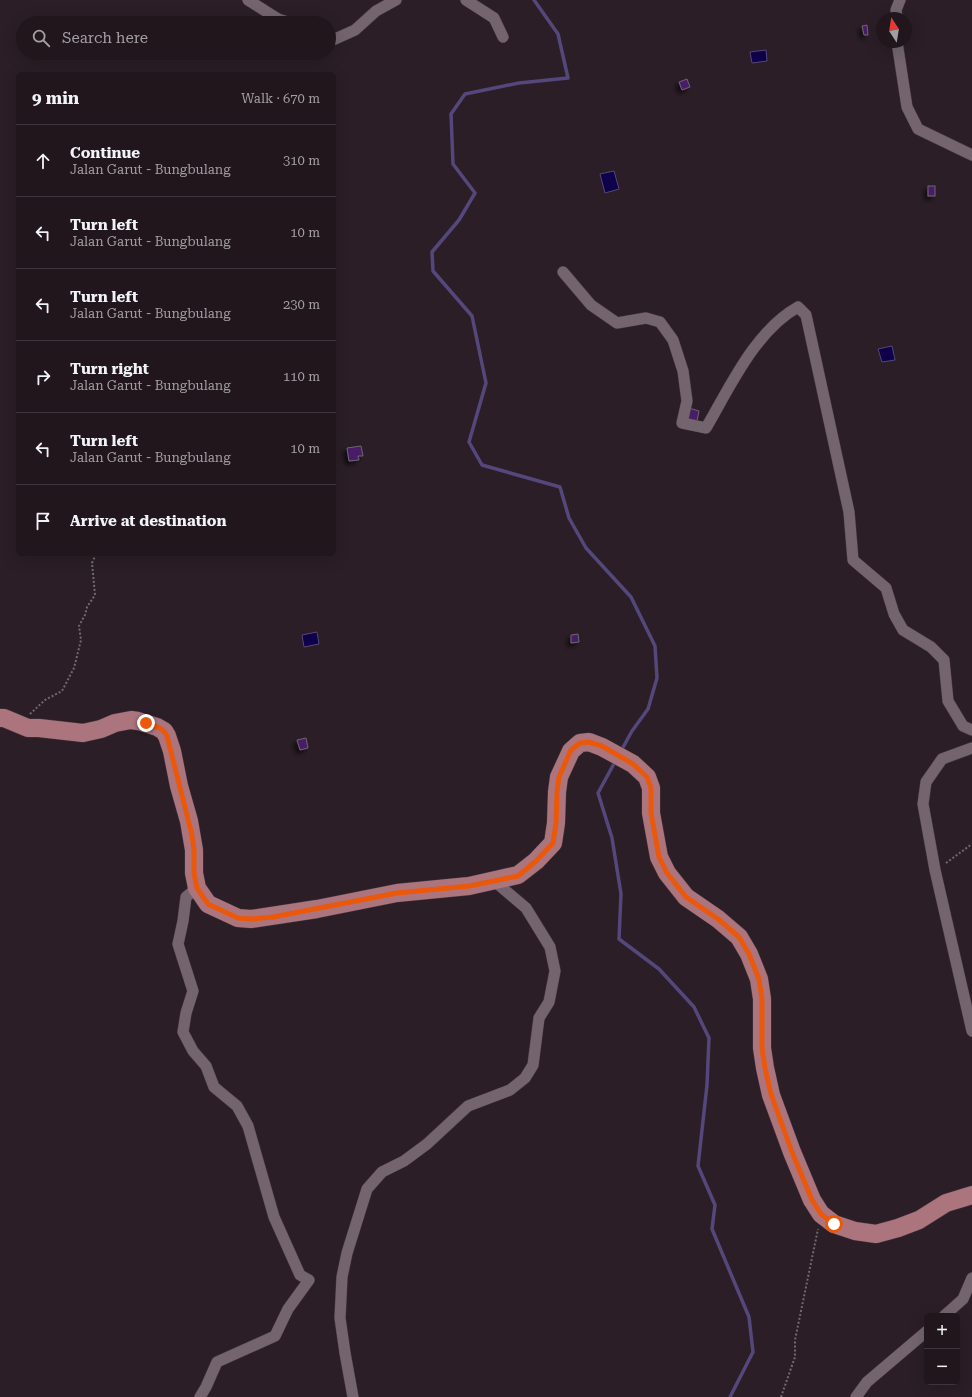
<!DOCTYPE html>
<meta charset="utf-8">
<style>
:root{--surface:#20161c;--page:#2d2329;--text:#f1f3f6;--muted:#a29fa3;--line:#3d353b}
body{margin:0;font-family:"Roboto Serif",serif;background:var(--page);color:var(--text)}
.controls{position:absolute;right:12px;bottom:12px;display:grid;overflow:hidden;border-radius:6px;box-shadow:0 4px 16px #0002}
.controls button{width:36px;height:36px;display:grid;place-items:center;padding:0;border:0;border-bottom:1px solid var(--line);background:var(--surface);color:var(--text);font:20px sans-serif}
.compass{position:absolute;left:876px;top:12px;width:36px;height:36px;border-radius:50%;background:var(--surface);box-shadow:0 4px 16px #0002;rotate:348deg}
.stop{position:absolute;width:12px;height:12px;margin:-9px;border:3px solid #ea580c;border-radius:50%;background:#fff}
.stop.end{background:#ea580c;border-color:#fff;box-shadow:0 1px 4px #0008}
.list{margin:0;padding:0;list-style:none}
h2{display:flex;justify-content:space-between;align-items:center;height:52px;margin:0;padding:0 16px;font-size:17px}
h2 small{font-size:13px;font-weight:400;color:var(--muted)}
.list li{display:grid;grid-template-columns:26px 1fr auto;gap:12px;align-items:center;box-sizing:border-box;height:72px;padding:0 16px;border-top:1px solid var(--line)}
.list b{display:block;font-size:15px;white-space:nowrap}
.list p{margin:0;font-size:13px;white-space:nowrap;color:var(--muted)}
.list em{font-size:13px;font-style:normal;color:var(--muted)}
.icon{flex:none;width:22px;height:22px;fill:none;stroke:currentColor;stroke-width:2;stroke-linecap:round;stroke-linejoin:round}
.map{position:relative;flex:none;width:972px;height:1397px;overflow:hidden}
.search{position:absolute;background:var(--surface);box-shadow:0 4px 16px #0002;left:16px;top:16px;width:320px;height:44px;display:flex;align-items:center;gap:10px;box-sizing:border-box;padding:0 14px;border-radius:22px;color:var(--muted);font-size:15px}
.panel{position:absolute;background:var(--surface);box-shadow:0 4px 16px #0002;left:16px;top:72px;width:320px;height:484px;border-radius:6px}
.map>svg:first-child{display:block}
</style>
<div class="map">
<svg width="972" height="1397" viewBox="0 0 972 1397">
<defs>
<filter id="shadow"><feDropShadow dx="-3.5" dy="3.5" stdDeviation="2" flood-color="#0009"/></filter>
</defs>
<rect width="100%" height="100%" fill="#2b1e26"/>
<g fill="#0e0049" stroke="#54477c">
<polygon points="766,50 767,61 752,63 750,52"/>
<polygon points="614,171 619,189 605,193 600,174"/>
<polygon points="892,346 895,360 882,362 878,349"/>
<polygon points="317,632 319,644 304,647 302,635"/>
</g>
<g fill="none" stroke-linecap="round" stroke-linejoin="round">
<g stroke="#54477c" stroke-width="3.5">
<polyline points="534,0 558,34 568,78 519,83 465,94 451,114 453,164 475,193 459,220 432,252 433,271 472,316 486,383 469,442 482,465 560,487 569,518 586,548 631,597 655,646 657,678 648,709 632,731 621,751"/>
<polyline points="616,760 598,793 612,838 621,894 619,939 659,969 694,1007 709,1038 707,1085 698,1166 715,1205 712,1229 749,1317 753,1352 730,1397"/>
</g>
</g>
<g fill="#4a1e68" stroke="#6d6573" filter="url(#shadow)">
<polygon points="867,25 868,35 864,35 862,26"/>
<polygon points="687,79 690,87 682,90 679,82"/>
<rect x="928" y="186" width="7" height="10"/>
<polygon points="689,408 699,411 697,421 686,418"/>
<polygon points="361,446 363,456 358,456 359,460 349,461 347,448"/>
<polygon points="578,634 579,642 571,643 571,635"/>
<polygon points="306,738 308,748 300,750 297,740"/>
</g>
<g fill="none" stroke-linecap="round" stroke-linejoin="round">
<defs>
<g id="minor">
<polyline points="248,0 278,19 290,23"/>
<polyline points="466,0 494,18 503,37"/>
<polyline points="897,18 896,10 900,0"/>
<polyline points="329,37 335,39 355,30 376,11 396,0"/>
<polyline points="897,42 907,107 918,129 972,155"/>
<path d="M563,272L591,305L617,323L646,318L660,322L673,340L683,371L687,401L682,423L706,428C730,387 755,331 798,307L806,315L849,512L853,560L886,588L894,614L903,630L931,647L944,660L948,701L963,726L972,730"/>
<polyline points="972,748 942,759 926,782 923,804 935,870 972,1031"/>
<polyline points="197,888 186,897 183,921 178,944 193,991 186,1013 183,1032 193,1051 206,1066 214,1087 237,1106 248,1126 274,1217 300,1275 309,1280 288,1309 275,1336 217,1362 206,1387 200,1397"/>
<polyline points="944,1316 963,1299 972,1278"/>
<polyline points="353,1397 345,1353 340,1318 342,1277 347,1253 367,1189 382,1172 404,1161 427,1144 468,1106 510,1090 525,1078 533,1065 539,1018 549,1002 555,971 550,947 526,908 493,880"/>
<polyline points="856,1397 867,1382 927,1331"/>
</g>
<polyline id="primary" points="0,718 4,718 28,728 39,728 83,733 101,729 115,723 131,720 138,721 157,727 164,731 167,736 172,751 179,786 189,821 194,850 194,873 197,888 208,904 238,918 251,919 317,909 397,893 469,886 518,875 536,861 553,843 556,823 557,792 559,777 571,751 580,743 589,742 602,747 633,764 647,777 651,788 651,813 659,857 667,873 686,897 718,919 739,937 749,954 759,979 762,999 762,1048 765,1068 771,1095 792,1152 812,1200 821,1214 834,1224 855,1231 876,1234 898,1228 919,1220 946,1203 972,1195"/>
</defs>
<use href="#minor" stroke="#453a41" stroke-width="12"/>
<use href="#primary" stroke="#453a41" stroke-width="19"/>
<g stroke="#746970" stroke-width="2" stroke-dasharray="2 2" stroke-linecap="butt">
<polyline points="30,714 45,700 62,691 74,668 81,640 79,626 85,615 87,607 95,595 92,563 96,554"/>
<polyline points="946,863 972,844"/>
<polyline points="781,1397 795,1357 795,1340 818,1229"/>
</g>
<use href="#minor" stroke="#73646d" stroke-width="11"/>
<use href="#primary" stroke="#ac757e" stroke-width="18"/>
</g>
<g fill="none" stroke-linecap="round" stroke-linejoin="round">
<path stroke="#ea580c" stroke-width="5" d="M146,723C154,726 163,727 167,736L192,835L194,850V873L197,888L208,904L238,918L251,919L273,917L397,893L469,886L518,876L536,861L553,843L556,823L557,792L559,777L571,750L580,743L589,742L602,746L633,764L647,777L651,788V813L659,857L667,873L686,897L718,919L739,937L749,954L759,979L762,999V1048L765,1068L771,1094L792,1152L812,1200L821,1214L834,1224"/>
</g>
</svg>
<div class="controls">
<button>+</button>
<button>−</button>
</div>
<svg class="compass" viewBox="-18 -18 36 36"><path d="M0-13l5 13h-10z" fill="#e53935"/><path d="M0 13l5-13h-10z" fill="#a29fa3"/></svg>
<div class="stop" style="left:834px;top:1224px"></div>
<div class="stop end" style="left:146px;top:723px"></div>
<div class="search"><svg class="icon" aria-label="search" viewBox="0 0 24 24"><circle cx="10" cy="10" r="6"/><path d="M15 15l6 6"/></svg>Search here</div>
<section class="panel">
<h2>9 min<small>Walk · 670 m</small></h2>
<ul class="list">
<li><svg class="icon" aria-label="ahead" viewBox="0 0 24 24"><path d="M12 20V5M6 11l6-6 6 6"/></svg><div><b>Continue</b><p>Jalan Garut - Bungbulang</p></div><em>310 m</em></li>
<li><svg class="icon" aria-label="left" viewBox="0 0 24 24"><path d="M17 20v-9H6M10 6l-5 5 5 5"/></svg><div><b>Turn left</b><p>Jalan Garut - Bungbulang</p></div><em>10 m</em></li>
<li><svg class="icon" aria-label="left" viewBox="0 0 24 24"><path d="M17 20v-9H6M10 6l-5 5 5 5"/></svg><div><b>Turn left</b><p>Jalan Garut - Bungbulang</p></div><em>230 m</em></li>
<li><svg class="icon" aria-label="right" viewBox="0 0 24 24"><path d="M7 20v-9h11M14 6l5 5-5 5"/></svg><div><b>Turn right</b><p>Jalan Garut - Bungbulang</p></div><em>110 m</em></li>
<li><svg class="icon" aria-label="left" viewBox="0 0 24 24"><path d="M17 20v-9H6M10 6l-5 5 5 5"/></svg><div><b>Turn left</b><p>Jalan Garut - Bungbulang</p></div><em>10 m</em></li>
<li><svg class="icon" aria-label="arrive" viewBox="0 0 24 24"><path d="M6 21V4h12l-3 4 3 4H6"/></svg><div><b>Arrive at destination</b></div></li>
</ul>
</section>
</div>
